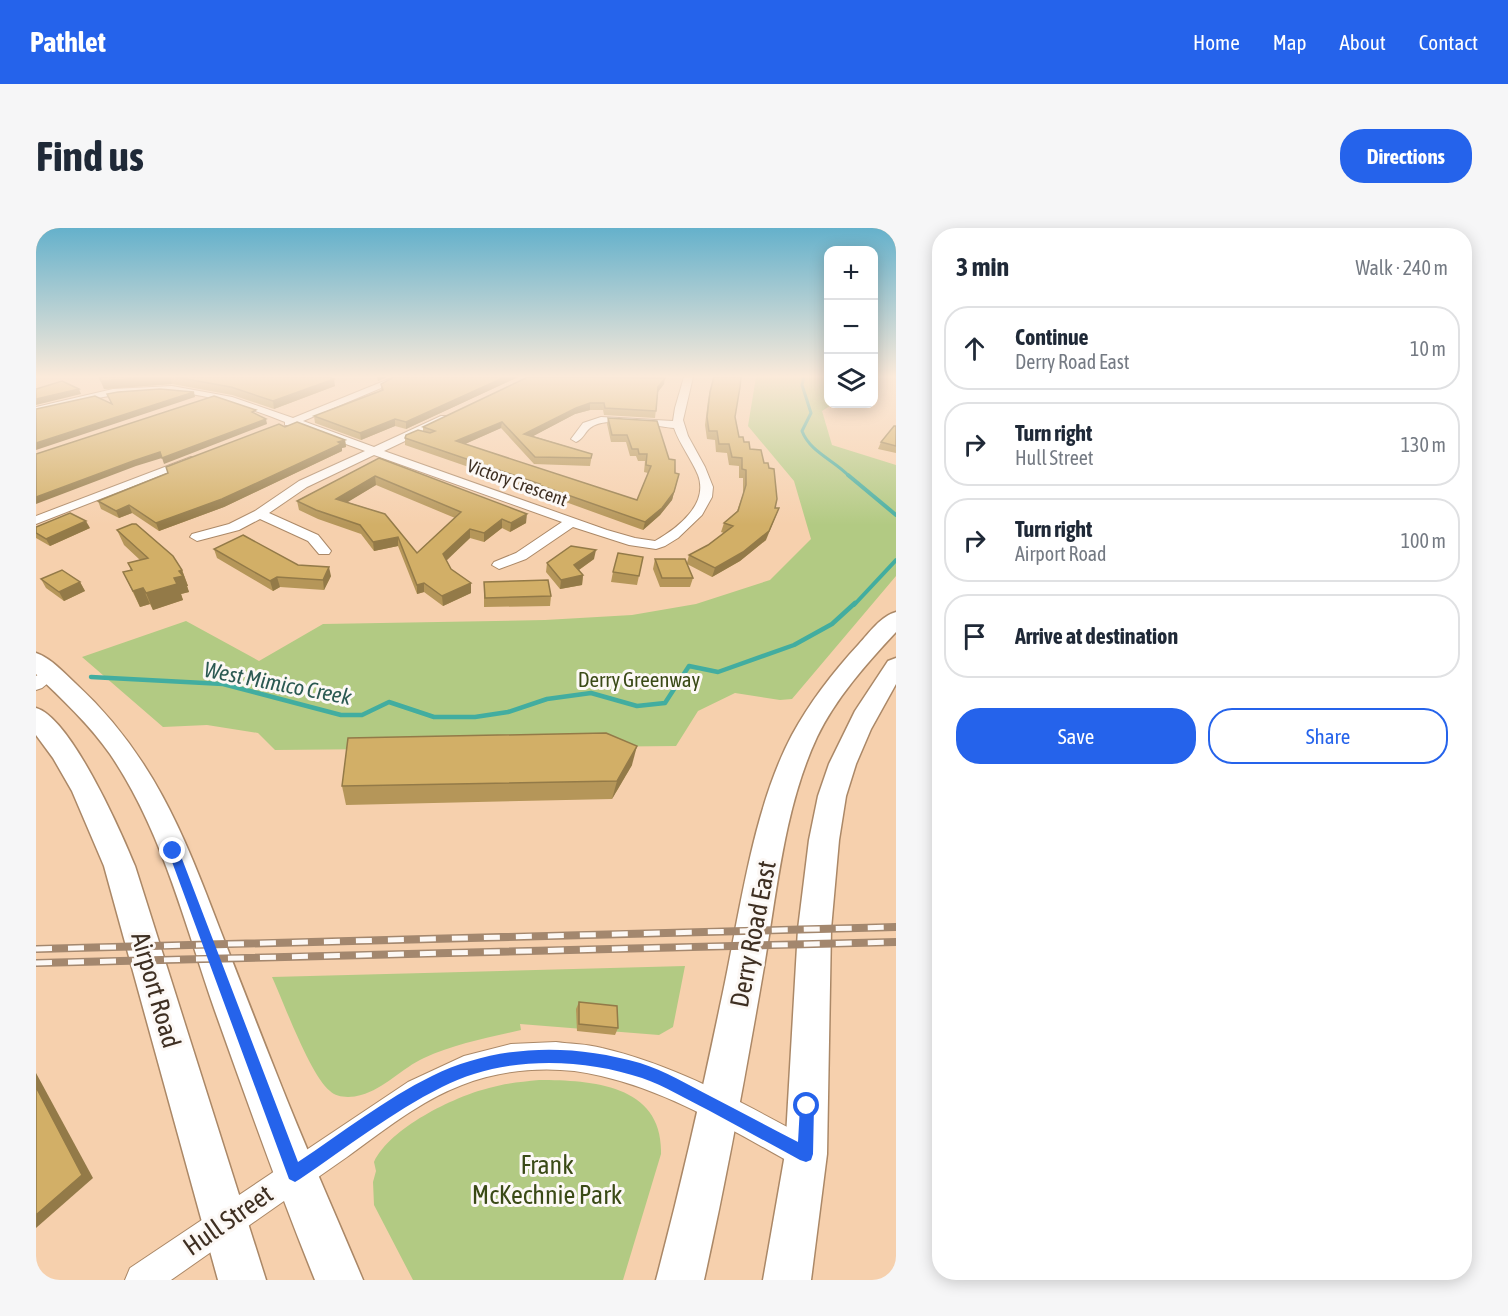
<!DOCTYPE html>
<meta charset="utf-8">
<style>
:root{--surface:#fff;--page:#f6f6f7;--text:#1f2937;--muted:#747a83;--line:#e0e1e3;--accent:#2563eb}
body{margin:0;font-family:"Asap Condensed",sans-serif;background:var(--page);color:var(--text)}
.controls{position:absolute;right:18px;top:18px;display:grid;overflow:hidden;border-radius:12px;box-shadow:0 3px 15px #0003}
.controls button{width:54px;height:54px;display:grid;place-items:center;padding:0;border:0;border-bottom:2px solid var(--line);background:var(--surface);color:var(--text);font:30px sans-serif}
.stop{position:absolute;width:18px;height:18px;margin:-14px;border:4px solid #2563eb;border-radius:50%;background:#fff}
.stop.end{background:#2563eb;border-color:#fff;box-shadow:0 2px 6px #0008}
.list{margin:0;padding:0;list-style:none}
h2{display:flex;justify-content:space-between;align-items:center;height:78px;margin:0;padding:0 24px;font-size:26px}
h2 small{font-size:20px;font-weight:400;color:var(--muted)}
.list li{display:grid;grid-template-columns:39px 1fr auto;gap:18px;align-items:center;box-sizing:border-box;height:84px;margin:0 12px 12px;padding:0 12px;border:2px solid var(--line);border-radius:24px}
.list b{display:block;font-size:22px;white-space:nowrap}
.list p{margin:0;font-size:20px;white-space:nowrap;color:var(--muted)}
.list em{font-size:20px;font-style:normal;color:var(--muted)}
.actions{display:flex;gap:12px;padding:18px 24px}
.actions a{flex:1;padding:14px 0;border:2px solid var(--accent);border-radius:24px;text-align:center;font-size:21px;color:var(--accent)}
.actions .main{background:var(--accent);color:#fff}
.icon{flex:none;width:33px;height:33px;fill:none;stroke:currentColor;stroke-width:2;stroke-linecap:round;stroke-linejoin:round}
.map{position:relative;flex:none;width:860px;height:1052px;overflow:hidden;border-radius:24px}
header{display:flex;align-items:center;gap:36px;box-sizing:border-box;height:84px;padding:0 30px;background:var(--accent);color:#fff}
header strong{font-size:28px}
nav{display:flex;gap:33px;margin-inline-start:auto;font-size:21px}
.intro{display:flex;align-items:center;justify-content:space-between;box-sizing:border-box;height:144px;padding:0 36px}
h1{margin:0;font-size:42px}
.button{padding:15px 27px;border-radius:24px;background:var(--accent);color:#fff;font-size:21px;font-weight:700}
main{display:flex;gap:36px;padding:0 36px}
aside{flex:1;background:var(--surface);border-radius:24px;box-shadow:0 3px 15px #0003}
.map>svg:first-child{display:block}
</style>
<header>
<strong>Pathlet</strong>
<nav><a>Home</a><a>Map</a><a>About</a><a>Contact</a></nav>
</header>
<div class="intro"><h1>Find us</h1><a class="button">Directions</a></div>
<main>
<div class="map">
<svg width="860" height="1052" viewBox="0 0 860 1052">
<rect width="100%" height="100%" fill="#f6d0ad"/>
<g fill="#b2ca83">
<polygon points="720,149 792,149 792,176 797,176 786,183 796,217 860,237 860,348 756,471 744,472 699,465 662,483 640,518 239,522 222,505 171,497 127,499 46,429 150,393 223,433 287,396 509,392 596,387 660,376 734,352 775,311 758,253 712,198"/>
<path d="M649,738L637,799L623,807L484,796L485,802C452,810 418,816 388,830C366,840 348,861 325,867C315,870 301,870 294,863C274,847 248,775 236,749Z"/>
<path d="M503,852C557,852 627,857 625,926L587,1052H377L338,977L337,954L340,943L338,934C354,900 417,869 453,860C469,855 486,854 503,852Z"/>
</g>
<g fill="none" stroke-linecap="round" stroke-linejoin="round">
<path stroke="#42ada0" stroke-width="3" d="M768,149L766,157L775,185L766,203C774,224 798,232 813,248"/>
<g stroke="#42ada0" stroke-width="4">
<polyline points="812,247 860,287"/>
<polyline points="818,377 860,332"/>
</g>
<polyline stroke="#42ada0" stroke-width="4.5" points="55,449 187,456 305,487 326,487 353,474 398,489 439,489 472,484 511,471 555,465 601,478 629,475 653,438 682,444 758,417 796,396 819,375"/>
<defs>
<g id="minor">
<path d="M358,149H371L267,193L338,219L405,188H413V192L348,223L571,302L599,310L619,313C642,300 673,276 662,247C655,230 644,217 638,200C619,198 573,188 557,198C549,202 548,211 540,214L535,211L547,195L565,189L637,193L639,180L648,149H657L647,192L652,208L669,239L677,259L676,269L666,287L642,310L629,318L620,321L593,317L537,299L490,331L463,341L456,337L458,334L480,325L526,294L338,227L271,259L233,285L282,307L295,323L293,326H283L272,313L224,291L203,302L161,313L154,309L156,306L193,296L219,283L263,253L329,223L258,197H249V194C213,180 176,167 137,164C90,160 45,174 0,185V179L77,161L136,158L196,169L257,190Z"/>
<polygon points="155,229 161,232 159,234 0,296 0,288"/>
<polygon points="14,440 20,442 23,446 6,460 0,462 0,448"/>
<path d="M520,814C535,816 551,816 566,820C643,838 712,878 781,915L785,926L781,937L770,941L759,937C697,903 635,864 565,848C521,837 469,840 426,857C384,873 347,903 311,929C252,970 194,1011 135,1052H89L94,1040L372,854L428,828L475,816Z"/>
</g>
<g id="secondary">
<path d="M860,384V404C830,436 800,470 781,509C748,580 741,663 728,739C710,844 691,948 668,1052H620C644,961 665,870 684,778C703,693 715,584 756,507C774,474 797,444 823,416C833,405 845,388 860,384Z"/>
<path d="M0,425C15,430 28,445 39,455C116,526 147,604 183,699C202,748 221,797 241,847C268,916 298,983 327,1052H279C243,963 211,873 179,783C149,697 126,602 74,526C53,496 26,471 0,446Z"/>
<polygon points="860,430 860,456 835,501 820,536 810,568 803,612 795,701 791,926 775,1052 727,1052 749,926 762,701 773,612 782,568 793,536 819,483 852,433"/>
<path d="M0,480C35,490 85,604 99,638L230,1052H182L68,638L36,563L17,530L0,507Z"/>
</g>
</defs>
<use href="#minor" stroke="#ab8867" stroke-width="2"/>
<use href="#secondary" stroke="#ab8867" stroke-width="3"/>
<use href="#minor" fill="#fff" fill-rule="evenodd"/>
<use href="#secondary" fill="#fff" fill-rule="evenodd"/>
<defs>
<g id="rail">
<polyline points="0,721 860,699"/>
<polyline points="0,735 860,714"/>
</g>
</defs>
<use href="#rail" stroke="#a3876e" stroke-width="8"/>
<use href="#rail" stroke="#fcf8f5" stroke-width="5" stroke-dasharray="16" stroke-linecap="butt"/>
</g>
<g fill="#b59659" fill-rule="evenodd">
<polygon points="63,149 293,149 299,158 238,181 196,167 136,156 68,161"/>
<polygon points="358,149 482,149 370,201 359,198 325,212 279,195 278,188 345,162 345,156"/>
<polygon points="677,149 699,189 703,209 730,312 704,333 676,349 651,336 657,350 654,359 624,359 617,341 619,331 651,335 653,327 672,317 688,305 685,304 688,295 701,283 707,266 707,250 703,250 703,238 693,237 691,225 680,224 679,212 671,211 669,197 672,172"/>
<polygon points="628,156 622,164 619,190 568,187 567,182 554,182 539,186 497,208 556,226 554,238 498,236 465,200 429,216 601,272 612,245 608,244 609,233 602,233 600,228 594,228 590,214 575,214 571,196 572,190 633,231 639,245 643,246 636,272 624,287 607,302 502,264 502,263 369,217 369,210 387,203 387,199"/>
<polygon points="860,198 860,225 842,221 845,214"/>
<polygon points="249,199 309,212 310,219 306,220 306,223 188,279 123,303 96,285 83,290 65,281 62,273"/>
<path d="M343,230L490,295L474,304L466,300L448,314L434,310L410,332L415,341L435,365L407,378L388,364L381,366L362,318L338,323L325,306L282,291L263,282L261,273ZM340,257L419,290L381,325L349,286L311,274Z"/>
<polygon points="0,299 54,300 14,318 0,310"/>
<polygon points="81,302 146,342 152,358 151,358 153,364 145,366 147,372 117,382 114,376 104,379 87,344 95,342 92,335 104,332 88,317"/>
<polygon points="178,321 262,337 295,348 288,362 244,359 237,363 181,330"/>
<polygon points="607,329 601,357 575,354 577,344"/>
<polygon points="558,331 543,342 547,347 546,357 524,361 510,344 511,335"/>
<polygon points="5,351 44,354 49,363 28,373 10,360"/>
<polygon points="448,354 515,368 514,378 448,379"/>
<polygon points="596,537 576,571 310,577 306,558"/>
<polygon points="543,774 582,800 579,807 541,803 540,781"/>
</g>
<g fill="#937a48">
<polygon points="121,149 134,149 136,156 68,161 65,153"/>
<polygon points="341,149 351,149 342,153"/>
<polygon points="469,149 482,149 370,201 370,194"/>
<polygon points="629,150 628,156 621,165 622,159"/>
<polygon points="298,151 299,158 238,181 237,173"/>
<polygon points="43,161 45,166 0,177 0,171"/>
<polygon points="158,164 159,169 0,222 0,215"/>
<polygon points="554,175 554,182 539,186 488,213 488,206 540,180"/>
<polygon points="230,191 231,196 128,236 126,230"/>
<polygon points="359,191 359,198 325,212 324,205"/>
<polygon points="466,194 465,200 420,220 420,213"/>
<polygon points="309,212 310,219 306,220 306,223 188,279 123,303 120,295"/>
<polygon points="124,224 126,230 100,238 0,276 0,269 97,233"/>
<polygon points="643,246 636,272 624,287 607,302 609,294"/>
<polygon points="339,248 340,257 302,280 300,271"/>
<polygon points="93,277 96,285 83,290 80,283"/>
<polygon points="743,280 730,312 704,333 676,349 679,340"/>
<polygon points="491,286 490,295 474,304 475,295"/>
<polygon points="466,291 466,300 448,314 448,305"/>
<polygon points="50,293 54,300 14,318 10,311"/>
<polygon points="434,301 434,310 408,335 407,326"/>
<polygon points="362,309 362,318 338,323 337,314"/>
<polygon points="560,322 558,331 537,346 538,337"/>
<polygon points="293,339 295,348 288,362 287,352"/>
<polygon points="146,342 152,358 151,358 153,364 145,366 147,372 117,382 110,365 138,350 143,343"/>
<polygon points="547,347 546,357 524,361 525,352"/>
<polygon points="241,349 244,359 237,363 234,353"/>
<polygon points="44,354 49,363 28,373 23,364"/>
<polygon points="388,355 388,364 381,366 381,357"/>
<polygon points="435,355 435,365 407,378 406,368"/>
<polygon points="107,360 114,376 104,379 97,363"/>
<polygon points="601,518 596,537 576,571 581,553"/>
<polygon points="0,845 57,950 0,1000"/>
</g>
<g fill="#d2af67" stroke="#937a48" stroke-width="1.5" fill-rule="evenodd">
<polygon points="63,149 121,149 65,153"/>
<polygon points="139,149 293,149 298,151 237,173 195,159"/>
<polygon points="358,149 469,149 370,194 359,191 324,205 278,188 347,162 345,156"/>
<polygon points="492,149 629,150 622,159 620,183 569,180 568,175 554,175 540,180 488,206 556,226 555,230 499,229 466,194 420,213 601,272 615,238 610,237 611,226 603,226 602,221 596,221 591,207 576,207 572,190 621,193 633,231 639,232 639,245 643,246 638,264 626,280 609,294 503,257 504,256 369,210 370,207 382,202 394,205 399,203 387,199"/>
<polygon points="678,149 705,149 704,159 699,189 703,209 707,209 708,214 713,214 714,221 725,222 728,235 732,235 733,240 738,241 741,271 739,280 743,280 733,303 707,324 679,340 653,327 672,317 697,298 688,295 702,283 710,257 710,242 706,241 706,230 696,229 693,216 683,216 681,203 673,203 671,189 674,164"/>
<polygon points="26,153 43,161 0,171 0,161"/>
<polygon points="124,161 158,164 0,215 0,181 59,168 76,176 71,166 82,164"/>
<polygon points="178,168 220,182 216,184 230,191 126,230 124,224 97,233 0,269 0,226"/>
<polygon points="261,194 309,212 302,214 305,216 186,271 120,295 93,277 80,283 62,273 132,245 130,239 243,196 249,199"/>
<polygon points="858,198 860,198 860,218 845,214"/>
<path d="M343,230L491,286L475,295L466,291L448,305L434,301L407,326L415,341L435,355L406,368L388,355L381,357L362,309L337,314L324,297L280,282L261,273ZM339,248L425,284L381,325L349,286L300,271Z"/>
<polygon points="34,285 50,293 10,311 0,305 0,299"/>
<polygon points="96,296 100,296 137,328 146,342 143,343 147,348 138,350 141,356 110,365 107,360 97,363 87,344 96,342 92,335 112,330 81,302"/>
<polygon points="207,307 262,337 293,339 287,352 241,349 234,353 178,321"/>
<polygon points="535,318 560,322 538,337 547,347 525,352 511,335"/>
<polygon points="582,325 607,329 603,348 577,344"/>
<polygon points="619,331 649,331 657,350 626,350"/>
<polygon points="26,342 44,354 23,364 5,351"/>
<polygon points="512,352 515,368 449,370 448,354"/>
<polygon points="570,505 601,518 581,553 306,558 312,510"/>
<polygon points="543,774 581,778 582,800 543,796"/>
<polygon points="0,859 46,947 0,987"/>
</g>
<linearGradient id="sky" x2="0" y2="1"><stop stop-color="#65b1cb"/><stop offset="0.5" stop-color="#fbeada"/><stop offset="1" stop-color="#fbeada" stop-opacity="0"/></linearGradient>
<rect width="860" height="297" fill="url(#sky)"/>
<path fill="#2563eb" d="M137,619L143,623L262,934C306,905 349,871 396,848C461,816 535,815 604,835C629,843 651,856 674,868C703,883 733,899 762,914L764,878L766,873L771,871L776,873L778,878L777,926L775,932L770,934L764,932C733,915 703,899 672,882C650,871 629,858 606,850C544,829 465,828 406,859C356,884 310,920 264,951L259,954L253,951L132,623Z"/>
<g text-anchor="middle" stroke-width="6" stroke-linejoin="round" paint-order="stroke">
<g font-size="18" fill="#3e2f22" stroke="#fcf8f5">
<text transform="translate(481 255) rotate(20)" y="6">Victory Crescent</text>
</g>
<g font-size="21" fill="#3a4a16" stroke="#fcf8f5">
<text x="603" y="459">Derry Greenway</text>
</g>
<g font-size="22" font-style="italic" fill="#2b5952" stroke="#fcf8f5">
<text transform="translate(242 455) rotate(11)" y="8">West Mimico Creek</text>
</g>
<g font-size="26" fill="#3e2f22" stroke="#fcf8f5">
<text transform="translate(717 706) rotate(-79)" y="9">Derry Road East</text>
<text transform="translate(120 762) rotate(74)" y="9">Airport Road</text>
<text transform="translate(192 992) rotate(-35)" y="9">Hull Street</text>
</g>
<g font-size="26" fill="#3a4a16" stroke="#fcf8f5">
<text x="511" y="946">Frank<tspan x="511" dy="30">McKechnie Park</tspan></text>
</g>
</g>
</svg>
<div class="controls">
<button>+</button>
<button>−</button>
<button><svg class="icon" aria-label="layers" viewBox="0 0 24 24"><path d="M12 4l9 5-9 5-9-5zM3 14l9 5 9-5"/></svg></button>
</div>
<div class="stop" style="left:771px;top:878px"></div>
<div class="stop end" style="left:137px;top:623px"></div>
</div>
<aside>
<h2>3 min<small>Walk · 240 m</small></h2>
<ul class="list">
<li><svg class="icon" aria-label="ahead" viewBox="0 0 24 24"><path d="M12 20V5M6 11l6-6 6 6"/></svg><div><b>Continue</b><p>Derry Road East</p></div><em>10 m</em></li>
<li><svg class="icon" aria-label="right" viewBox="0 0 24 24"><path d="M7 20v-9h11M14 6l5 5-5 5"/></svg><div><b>Turn right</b><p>Hull Street</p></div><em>130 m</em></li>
<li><svg class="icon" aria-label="right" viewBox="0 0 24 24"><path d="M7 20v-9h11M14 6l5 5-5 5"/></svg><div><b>Turn right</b><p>Airport Road</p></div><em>100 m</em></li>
<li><svg class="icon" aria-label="arrive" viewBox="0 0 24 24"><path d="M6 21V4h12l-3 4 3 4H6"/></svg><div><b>Arrive at destination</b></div></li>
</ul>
<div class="actions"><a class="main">Save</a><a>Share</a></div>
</aside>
</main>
